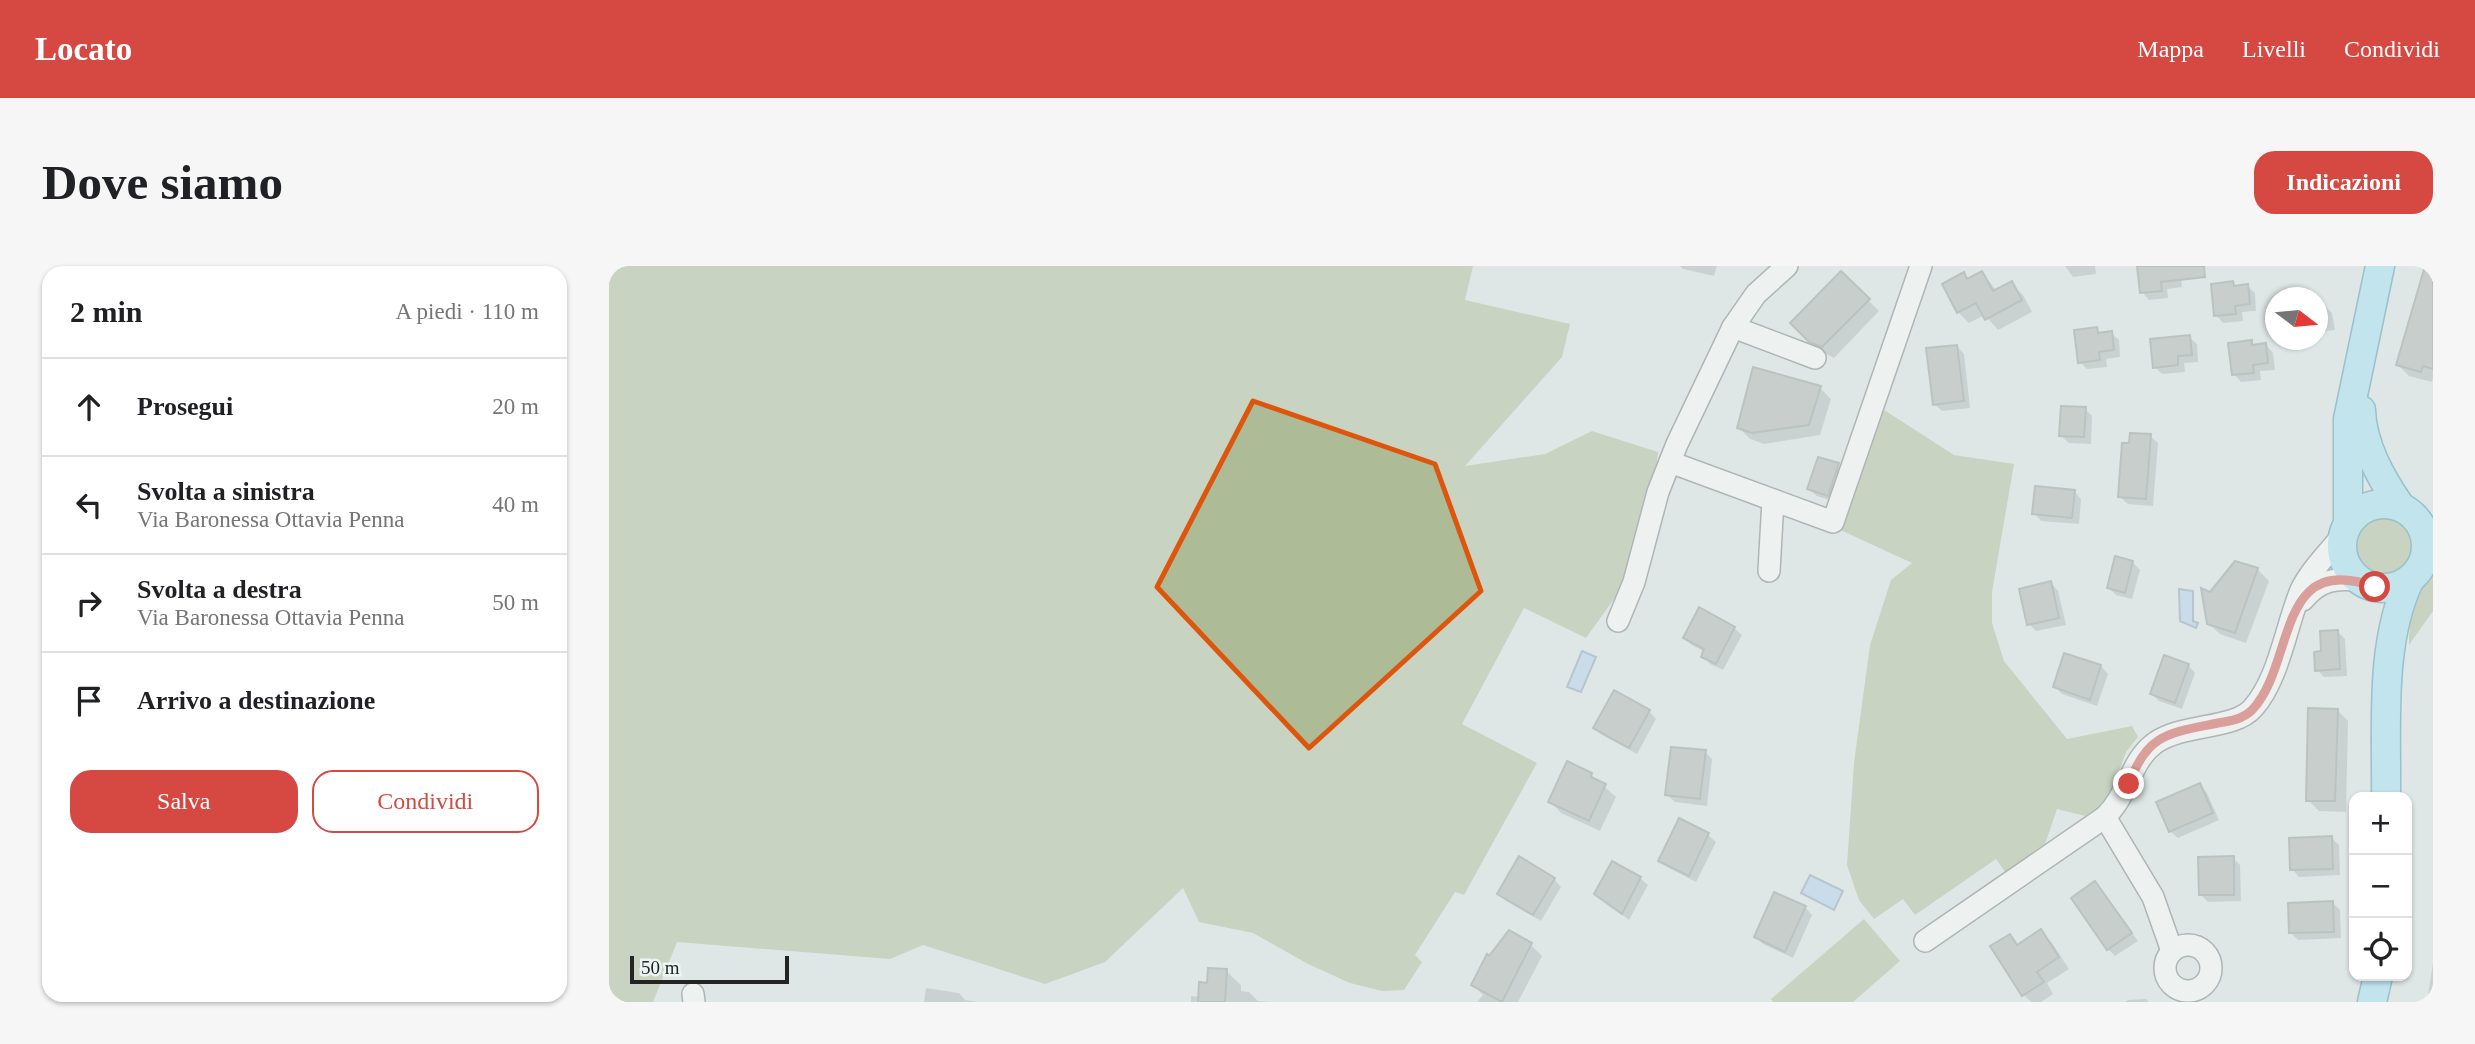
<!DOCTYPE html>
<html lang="it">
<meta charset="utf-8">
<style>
:root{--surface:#fff;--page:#f6f6f6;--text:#202124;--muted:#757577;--line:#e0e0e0;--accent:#d64842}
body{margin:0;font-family:"Times New Roman",serif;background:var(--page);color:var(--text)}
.controls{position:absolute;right:21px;bottom:21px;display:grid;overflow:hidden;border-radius:14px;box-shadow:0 2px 5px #0004}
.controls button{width:63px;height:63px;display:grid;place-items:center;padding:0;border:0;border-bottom:2px solid var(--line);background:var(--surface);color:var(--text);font:35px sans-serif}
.compass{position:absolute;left:1656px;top:21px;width:63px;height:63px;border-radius:50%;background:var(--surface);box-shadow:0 2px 5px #0004;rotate:106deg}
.scale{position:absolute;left:21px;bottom:18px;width:159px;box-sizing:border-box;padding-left:7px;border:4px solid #232525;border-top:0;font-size:19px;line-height:24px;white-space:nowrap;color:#232525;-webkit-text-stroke:5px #ecf4f3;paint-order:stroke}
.stop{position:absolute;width:21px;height:21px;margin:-16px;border:5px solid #d64842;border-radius:50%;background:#fff}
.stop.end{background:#d64842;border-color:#fff;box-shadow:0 2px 7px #0008}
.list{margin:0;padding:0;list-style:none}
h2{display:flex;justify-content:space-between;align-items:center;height:91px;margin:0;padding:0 28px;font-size:30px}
h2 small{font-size:23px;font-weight:400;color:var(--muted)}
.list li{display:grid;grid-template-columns:46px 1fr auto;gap:21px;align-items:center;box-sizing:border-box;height:98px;padding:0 28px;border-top:2px solid var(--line)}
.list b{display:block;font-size:26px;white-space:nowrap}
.list p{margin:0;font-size:23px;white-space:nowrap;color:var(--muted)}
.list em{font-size:23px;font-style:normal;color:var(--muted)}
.actions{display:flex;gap:14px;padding:21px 28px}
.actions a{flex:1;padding:16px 0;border:2px solid var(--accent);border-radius:21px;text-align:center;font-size:24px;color:var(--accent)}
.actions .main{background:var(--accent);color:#fff}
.icon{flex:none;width:38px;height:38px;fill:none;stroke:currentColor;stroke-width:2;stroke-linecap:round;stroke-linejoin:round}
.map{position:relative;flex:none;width:1824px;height:736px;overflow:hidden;border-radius:21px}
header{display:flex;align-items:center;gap:42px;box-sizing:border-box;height:98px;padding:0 35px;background:var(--accent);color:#fff}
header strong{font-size:33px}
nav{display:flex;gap:38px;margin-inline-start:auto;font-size:24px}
.intro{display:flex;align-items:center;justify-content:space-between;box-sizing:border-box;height:168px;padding:0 42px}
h1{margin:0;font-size:49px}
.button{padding:18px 32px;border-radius:21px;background:var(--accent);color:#fff;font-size:24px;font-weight:700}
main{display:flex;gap:42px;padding:0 42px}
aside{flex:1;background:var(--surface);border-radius:21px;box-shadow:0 2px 5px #0004}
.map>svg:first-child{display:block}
</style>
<header>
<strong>Locato</strong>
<nav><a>Mappa</a><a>Livelli</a><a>Condividi</a></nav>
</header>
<div class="intro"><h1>Dove siamo</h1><a class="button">Indicazioni</a></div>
<main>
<aside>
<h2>2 min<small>A piedi · 110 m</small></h2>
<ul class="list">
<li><svg class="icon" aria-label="ahead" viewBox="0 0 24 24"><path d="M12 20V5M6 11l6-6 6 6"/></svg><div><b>Prosegui</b></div><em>20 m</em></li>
<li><svg class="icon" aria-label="left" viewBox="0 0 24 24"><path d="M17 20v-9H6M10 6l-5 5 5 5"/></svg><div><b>Svolta a sinistra</b><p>Via Baronessa Ottavia Penna</p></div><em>40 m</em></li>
<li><svg class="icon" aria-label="right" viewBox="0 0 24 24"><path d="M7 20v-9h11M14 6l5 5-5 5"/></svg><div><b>Svolta a destra</b><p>Via Baronessa Ottavia Penna</p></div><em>50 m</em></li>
<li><svg class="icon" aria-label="arrive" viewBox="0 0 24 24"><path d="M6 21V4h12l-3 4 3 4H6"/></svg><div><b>Arrivo a destinazione</b></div></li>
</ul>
<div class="actions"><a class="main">Salva</a><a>Condividi</a></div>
</aside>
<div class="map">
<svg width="1824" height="736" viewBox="0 0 1824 736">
<rect width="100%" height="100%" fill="#dfe7e6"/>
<g fill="#adbc96">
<polygon points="0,0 864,0 856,34 961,58 953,91 856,200 936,188 983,165 1049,186 1047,204 1020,312 977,372 915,342 853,458 928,497 855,629 846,626 806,689 813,696 795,724 773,725 741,717 699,698 644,667 590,656 574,622 496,696 436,718 314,679 281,693 68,676 44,736 0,736"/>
<polygon points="1269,140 1345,189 1405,198 1383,326 1383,357 1395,395 1458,473 1523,460 1529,471 1517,486 1504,522 1494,538 1476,550 1448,543 1436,578 1396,606 1387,593 1306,649 1294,633 1265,653 1250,634 1238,599 1245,497 1261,379 1282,314 1303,297 1225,261"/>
<circle cx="1775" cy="281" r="30"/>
<path d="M1824,306V345L1800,379C1799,352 1808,328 1824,306Z"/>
<polygon points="1255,653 1291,695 1244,736 1164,736 1162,733"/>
</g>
<g fill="#b2cdef" stroke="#879bb2" stroke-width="2">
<polygon points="1570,323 1584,325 1584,355 1589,357 1587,362 1571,355"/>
<polygon points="973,385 987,391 972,426 958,421"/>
<polygon points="1201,609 1234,625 1225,644 1192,627"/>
</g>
<g fill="#0003">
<polygon points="1071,0 1108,0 1105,10 1074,3"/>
<polygon points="1456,0 1486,0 1487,8 1464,11"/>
<polygon points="1530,0 1567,0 1571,4 1573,21 1558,23 1559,32 1540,34 1533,26"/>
<polygon points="1824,6 1824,112 1823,116 1800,110 1789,99"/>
<polygon points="1232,7 1270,45 1225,92 1213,86 1183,57"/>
<polygon points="1373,7 1388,25 1403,18 1414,29 1423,46 1389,64 1376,49 1360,57 1349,46 1355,8 1360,14"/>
<polygon points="1624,17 1628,21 1638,20 1646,27 1647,45 1633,46 1634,55 1614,57 1607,49"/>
<polygon points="1716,40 1723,47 1726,64 1711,66 1712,74 1692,76 1689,74 1708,74 1708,41"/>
<polygon points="1488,63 1492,68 1502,67 1510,74 1511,91 1497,93 1498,101 1478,103 1471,96"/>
<polygon points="1580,71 1588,78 1589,96 1575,97 1576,106 1553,108 1546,101"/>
<polygon points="1642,76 1647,80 1657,79 1664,87 1666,104 1651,105 1652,114 1632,116 1625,108"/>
<polygon points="1348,80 1355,88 1361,142 1333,145 1325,138"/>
<polygon points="1211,122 1222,133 1211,169 1155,178 1141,173 1130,162"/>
<polygon points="1476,143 1483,150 1482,178 1460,177 1452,170"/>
<polygon points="1541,170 1549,177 1544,240 1519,238 1511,231 1522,179"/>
<polygon points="1229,199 1237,206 1226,236 1208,230 1200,223"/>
<polygon points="1465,225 1472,233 1470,258 1432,255 1425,247"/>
<polygon points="1523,296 1531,304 1523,333 1507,329 1500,322"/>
<polygon points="1648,303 1660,315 1637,377 1611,368 1599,357 1602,328"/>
<polygon points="1442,317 1449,325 1457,359 1427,365 1420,358"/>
<polygon points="1125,362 1133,369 1114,404 1101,398 1094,390 1096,386 1083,379 1076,372"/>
<polygon points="1728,365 1736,373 1738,410 1715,411 1708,404 1714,387"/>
<polygon points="1456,389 1492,400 1499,408 1488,440 1453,428 1446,421"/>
<polygon points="1579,399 1586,407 1573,443 1550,435 1543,428"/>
<polygon points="1728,444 1739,455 1737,546 1710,545 1699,534"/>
<polygon points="1040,445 1047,453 1028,488 993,469 986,462"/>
<polygon points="1096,486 1103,493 1098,540 1066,536 1058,529"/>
<polygon points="982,509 1007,531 991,565 952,547 941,535"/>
<polygon points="1591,519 1598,527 1610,554 1569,572 1561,565"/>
<polygon points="1070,554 1099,569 1107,576 1087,616 1058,601 1051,594"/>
<polygon points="1723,572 1730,579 1731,609 1690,611 1683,603"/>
<polygon points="1624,592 1631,599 1632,635 1599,636 1592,629"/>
<polygon points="1031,612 1039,619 1020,654 987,628"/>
<polygon points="945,613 952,621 932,655 897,635 890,628"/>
<polygon points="1486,617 1529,675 1506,690 1499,683"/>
<polygon points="1724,637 1731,644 1732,672 1689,674 1682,667"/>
<polygon points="1196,641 1203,649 1184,692 1154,678 1147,671"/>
<polygon points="901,666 922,679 933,690 909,736 868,736 874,729 864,719"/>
<polygon points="1432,666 1443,677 1460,703 1438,717 1444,728 1432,736 1422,736 1415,729 1384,681 1401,670 1410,680"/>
<polygon points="1824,697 1824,736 1819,736 1818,735"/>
<polygon points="617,705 632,719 632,725 640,726 649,735 663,736 582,736 582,730 591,731 600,719"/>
<polygon points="317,722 350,727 356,734 369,736 315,736"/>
<polygon points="1537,733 1540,736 1516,736 1519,734"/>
</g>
<g fill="#abb0ac" stroke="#919793" stroke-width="2">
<polygon points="1528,0 1595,0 1596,11 1552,16 1553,25 1531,27"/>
<polygon points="1816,0 1824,0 1824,103 1814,100 1812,106 1787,99"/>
<polygon points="1232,5 1261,33 1213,81 1200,76 1181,57"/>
<polygon points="1373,5 1384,25 1403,15 1413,34 1376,54 1367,37 1348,47 1333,18 1355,6 1358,13"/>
<polygon points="1624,15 1625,20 1639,18 1641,38 1626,40 1627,48 1605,50 1602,18"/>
<polygon points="1488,61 1489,67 1503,65 1505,84 1490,86 1491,94 1469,97 1465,64"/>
<polygon points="1581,69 1583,89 1569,90 1569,99 1544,102 1541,73"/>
<polygon points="1643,74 1643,79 1657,77 1659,97 1644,99 1645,107 1623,109 1619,77"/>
<polygon points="1348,79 1355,135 1324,139 1317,82"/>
<polygon points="1144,101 1212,120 1200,159 1143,167 1128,162"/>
<polygon points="1452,140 1477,141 1475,171 1450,170"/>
<polygon points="1521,167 1542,168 1537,233 1509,231 1513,177 1520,177"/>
<polygon points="1209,191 1230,197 1219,230 1198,223"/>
<polygon points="1426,220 1466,224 1463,252 1423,248"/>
<polygon points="1506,290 1524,295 1516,327 1498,322"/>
<polygon points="1626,295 1649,302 1626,367 1598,358 1592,322 1601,326"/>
<polygon points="1442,315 1450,352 1418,359 1410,323"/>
<polygon points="1090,341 1126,361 1107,398 1092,391 1095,383 1074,372"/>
<polygon points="1729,364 1731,403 1706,405 1705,386 1712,385 1711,365"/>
<polygon points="1455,387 1492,399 1481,434 1444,421"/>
<polygon points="1555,389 1580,398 1566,437 1541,428"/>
<polygon points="1005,424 1041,444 1020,482 984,462"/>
<polygon points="1699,442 1729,443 1726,535 1697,535"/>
<polygon points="1062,481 1097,484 1091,533 1056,529"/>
<polygon points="958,495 983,507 982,511 997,518 980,555 939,536"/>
<polygon points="1591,517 1604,547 1560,566 1547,536"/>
<polygon points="1070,552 1100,567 1080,610 1049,595"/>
<polygon points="1723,570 1724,603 1681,604 1680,572"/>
<polygon points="910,590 946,612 924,649 888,628"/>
<polygon points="1625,590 1625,629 1590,629 1589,591"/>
<polygon points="1003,595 1032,611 1013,648 985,628"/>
<polygon points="1486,615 1523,667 1498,684 1462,632"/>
<polygon points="1165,626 1197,640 1176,686 1145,671"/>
<polygon points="1724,635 1725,666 1680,667 1679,637"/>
<polygon points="1432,663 1450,691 1428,706 1435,716 1413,730 1381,680 1401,668 1408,679"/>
<polygon points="900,664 923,677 893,736 862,719 878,688 880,690"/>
<polygon points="599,702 618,703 616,736 589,736 590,716 598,717"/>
</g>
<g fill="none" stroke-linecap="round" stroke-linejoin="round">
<defs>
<g id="minor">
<polyline points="1124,61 1206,92"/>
<polyline points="1061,196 1224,256 1312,0"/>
<polyline points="1160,305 1164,234"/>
<path d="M1694,334C1710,314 1728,311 1751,315"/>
<polyline points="1009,355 1025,316 1049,226 1068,178 1124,61 1147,28 1178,0"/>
<polyline points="1496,551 1544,631 1563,685"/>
<path d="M1316,675L1496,551C1520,528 1521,495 1546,477C1574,457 1625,464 1644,442C1670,413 1677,360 1692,324C1701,305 1720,286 1734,269"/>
<circle cx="1579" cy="702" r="23"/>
<polyline points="84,728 85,736"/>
</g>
<g id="major">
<path d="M1752,144C1753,179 1772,212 1791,240"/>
<circle cx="1775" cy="280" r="42"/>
<polyline points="1739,256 1739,153 1771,0"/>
<path d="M1777,531C1778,463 1770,376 1801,313"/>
<polyline points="1763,736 1769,710"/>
</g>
</defs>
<use href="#minor" stroke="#747b7a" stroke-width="24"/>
<use href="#major" stroke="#4790a8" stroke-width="31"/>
<use href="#minor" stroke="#fff" stroke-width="21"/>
<use href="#major" stroke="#9ddff5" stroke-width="28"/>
</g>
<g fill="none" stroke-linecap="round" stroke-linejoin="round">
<path stroke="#d64842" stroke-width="9" d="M1520,518C1538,467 1561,467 1609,457C1622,455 1634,453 1643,444C1687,398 1666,284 1766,321"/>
</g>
<path d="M0 0H1824V736H0ZM644,135L826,198L872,325L700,482L548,321Z" fill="#dfe7e6" fill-opacity=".55" fill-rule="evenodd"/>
<path fill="none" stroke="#de560d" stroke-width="5" stroke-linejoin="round" d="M644,135L826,198L872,325L700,482L548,321Z"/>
</svg>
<div class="controls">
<button>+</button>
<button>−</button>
<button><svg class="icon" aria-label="locate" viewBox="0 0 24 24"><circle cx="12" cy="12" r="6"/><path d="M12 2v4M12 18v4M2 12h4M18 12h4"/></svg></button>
</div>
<svg class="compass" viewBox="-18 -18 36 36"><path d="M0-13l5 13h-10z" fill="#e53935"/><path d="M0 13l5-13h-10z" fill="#757577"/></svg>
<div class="scale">50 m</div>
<div class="stop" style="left:1766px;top:321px"></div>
<div class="stop end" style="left:1520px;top:518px"></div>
</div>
</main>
